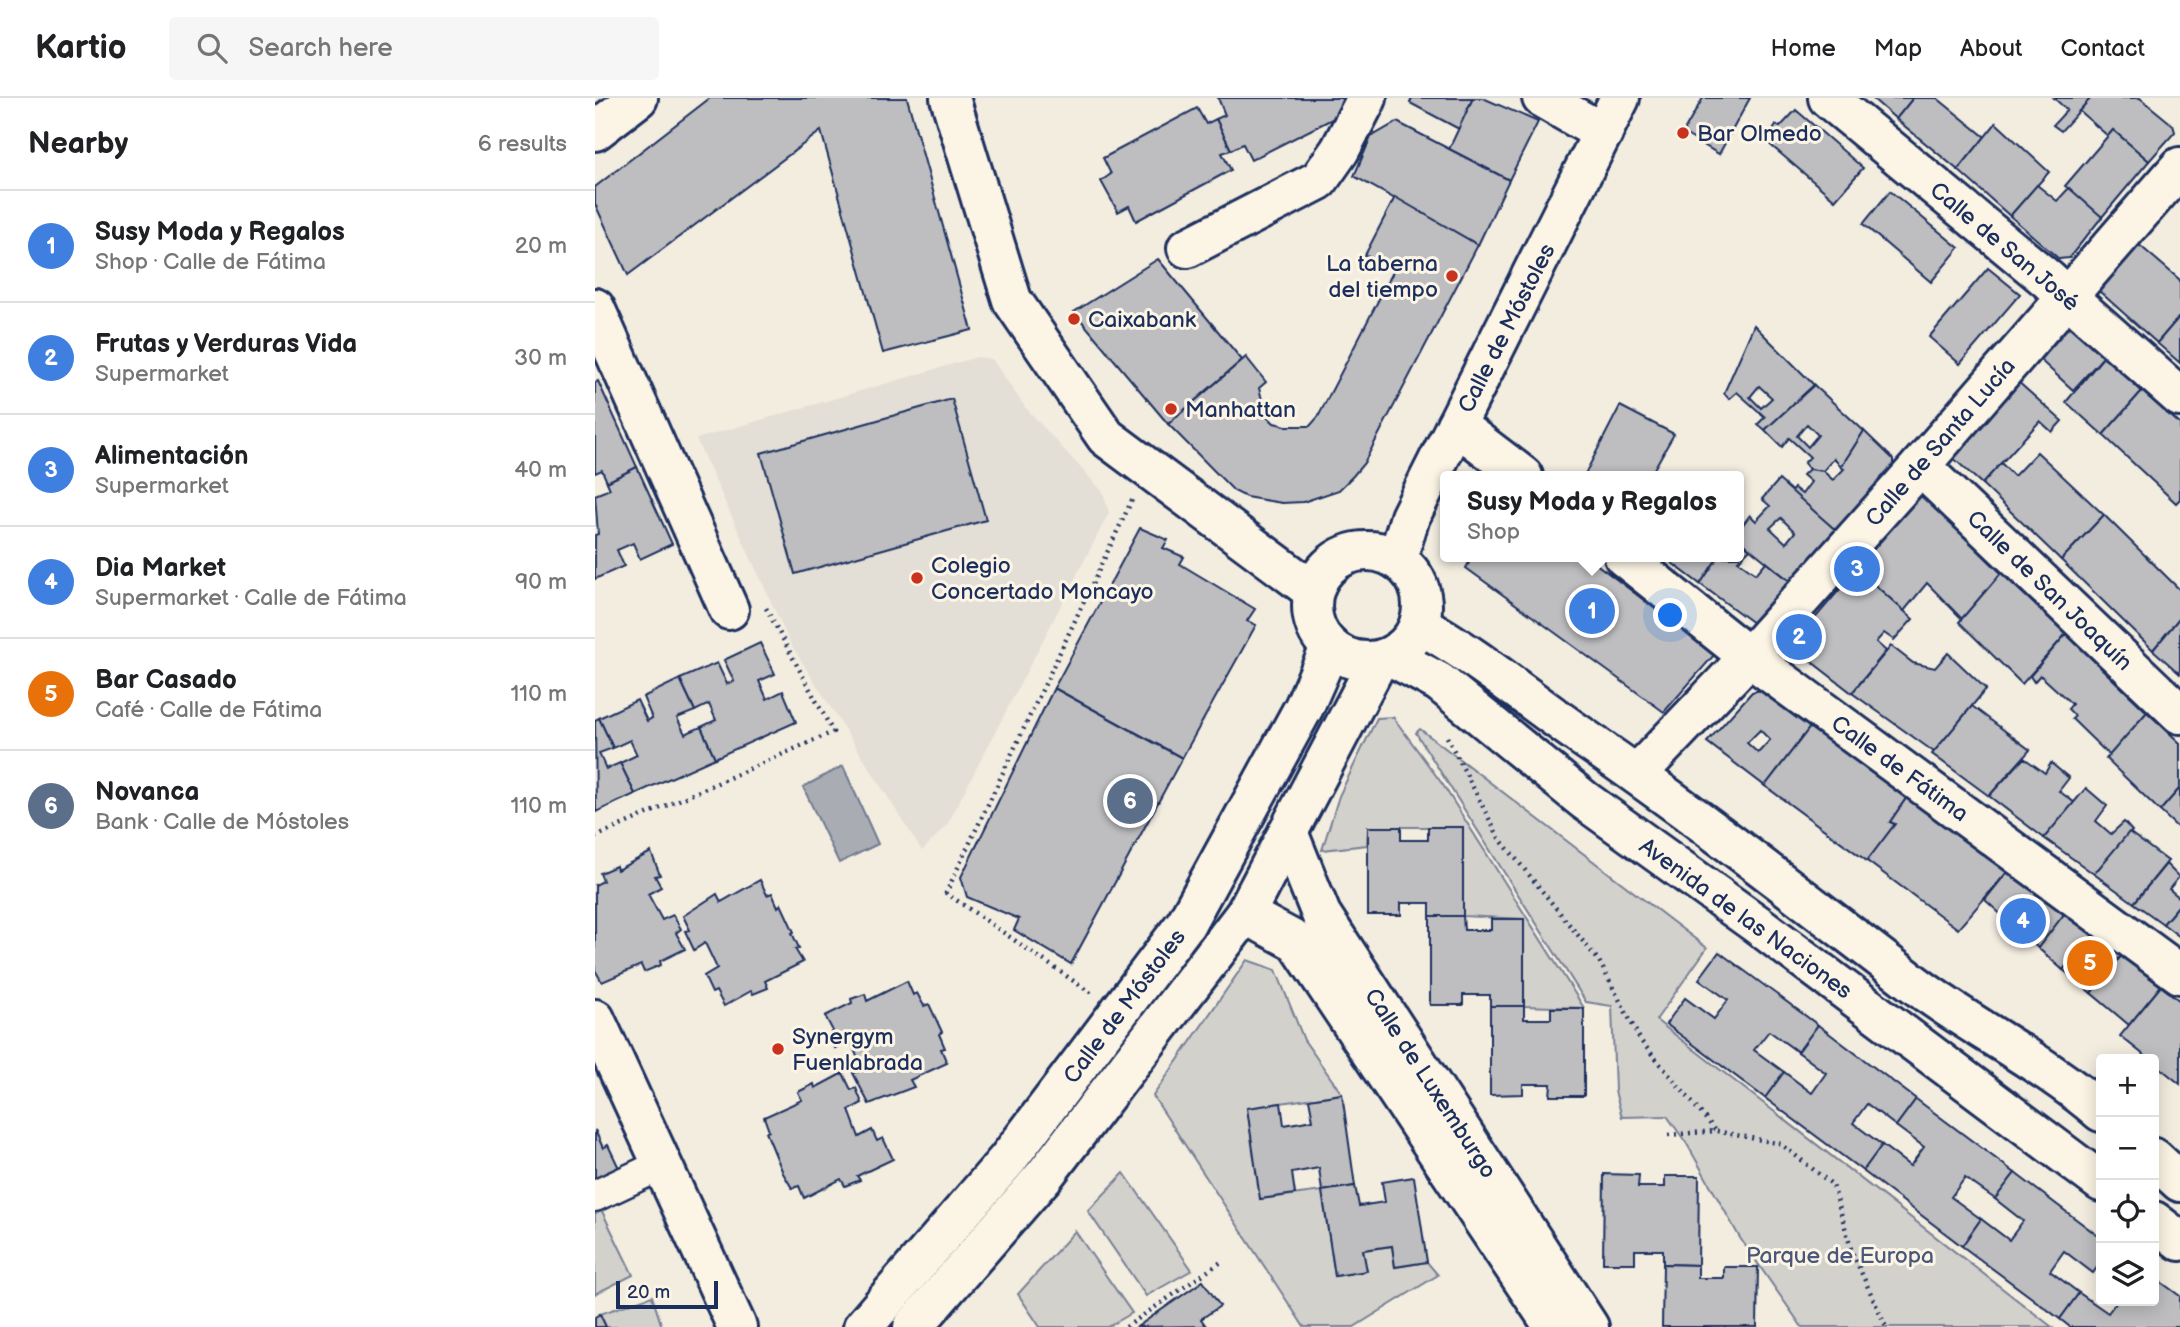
<!DOCTYPE html>
<meta charset="utf-8">
<style>
:root{--surface:#fff;--page:#f6f6f6;--text:#202124;--muted:#757577;--line:#e0e0e0;--accent:#c8321e}
body{margin:0;font-family:"Balsamiq Sans",sans-serif;background:var(--page);color:var(--text)}
.controls{position:absolute;right:21px;bottom:21px;display:grid;overflow:hidden;border-radius:7px;box-shadow:0 4px 18px #0003}
.controls button{width:63px;height:63px;display:grid;place-items:center;padding:0;border:0;border-bottom:2px solid var(--line);background:var(--surface);color:var(--text);font:35px sans-serif}
.scale{position:absolute;left:21px;bottom:18px;width:102px;box-sizing:border-box;padding-left:7px;border:4px solid #1b2f5e;border-top:0;font-size:19px;line-height:24px;white-space:nowrap;color:#1b2f5e;-webkit-text-stroke:5px #fcf5e5;paint-order:stroke}
.you{position:absolute;left:1076px;top:518px;width:24px;height:24px;margin:-18px;border:5px solid #fff;border-radius:50%;background:#1a73e8;box-shadow:0 0 0 10px #1a73e833}
.badge{display:grid;place-items:center;width:46px;height:46px;border-radius:50%;background:var(--accent);color:#fff;font-size:23px;font-weight:700}
.pin{position:absolute;translate:-50% -50%;border:4px solid #fff;box-shadow:0 2px 7px #0006}
.popup{position:absolute;left:845px;top:373px;width:304px;height:91px;box-sizing:border-box;display:grid;place-content:center;border-radius:7px;background:var(--surface);filter:drop-shadow(0 2px 5px #0005);font-size:23px;white-space:nowrap;color:var(--muted)}
.popup b{font-size:26px;color:var(--text)}
.popup::after{content:'';position:absolute;left:50%;top:100%;margin-left:-14px;border:14px solid transparent;border-top-color:var(--surface)}
.list{margin:0;padding:0;list-style:none}
h2{display:flex;justify-content:space-between;align-items:center;height:91px;margin:0;padding:0 28px;font-size:30px}
h2 small{font-size:23px;font-weight:400;color:var(--muted)}
.list li{display:grid;grid-template-columns:46px 1fr auto;gap:21px;align-items:center;box-sizing:border-box;height:112px;padding:0 28px;border-top:2px solid var(--line)}
.list b{display:block;font-size:26px;white-space:nowrap}
.list p{margin:0;font-size:23px;white-space:nowrap;color:var(--muted)}
.list em{font-size:23px;font-style:normal;color:var(--muted)}
.icon{flex:none;width:38px;height:38px;fill:none;stroke:currentColor;stroke-width:2;stroke-linecap:round;stroke-linejoin:round}
.map{position:relative;flex:none;width:1585px;height:1229px;overflow:hidden}
header{display:flex;align-items:center;gap:42px;box-sizing:border-box;height:98px;padding:0 35px;background:var(--surface);border-bottom:2px solid var(--line)}
header strong{font-size:33px}
nav{display:flex;gap:38px;margin-inline-start:auto;font-size:24px}
.search{width:490px;height:63px;background:var(--page);display:flex;align-items:center;gap:18px;box-sizing:border-box;padding:0 24px;border-radius:7px;color:var(--muted);font-size:26px}
main{display:flex}
aside{flex:1;background:var(--surface)}
.map>svg:first-child{display:block}
</style>
<header>
<strong>Kartio</strong>
<div class="search"><svg class="icon" aria-label="search" viewBox="0 0 24 24"><circle cx="10" cy="10" r="6"/><path d="M15 15l6 6"/></svg>Search here</div>
<nav><a>Home</a><a>Map</a><a>About</a><a>Contact</a></nav>
</header>
<main>
<aside>
<h2>Nearby<small>6 results</small></h2>
<ul class="list">
<li><span class="badge" style="background:#3f7fe0">1</span><div><b>Susy Moda y Regalos</b><p>Shop · Calle de Fátima</p></div><em>20 m</em></li>
<li><span class="badge" style="background:#3f7fe0">2</span><div><b>Frutas y Verduras Vida</b><p>Supermarket</p></div><em>30 m</em></li>
<li><span class="badge" style="background:#3f7fe0">3</span><div><b>Alimentación</b><p>Supermarket</p></div><em>40 m</em></li>
<li><span class="badge" style="background:#3f7fe0">4</span><div><b>Dia Market</b><p>Supermarket · Calle de Fátima</p></div><em>90 m</em></li>
<li><span class="badge" style="background:#e8710a">5</span><div><b>Bar Casado</b><p>Café · Calle de Fátima</p></div><em>110 m</em></li>
<li><span class="badge" style="background:#5c6f8a">6</span><div><b>Novanca</b><p>Bank · Calle de Móstoles</p></div><em>110 m</em></li>
</ul>
</aside>
<div class="map">
<svg width="1585" height="1229" viewBox="0 0 1585 1229">
<rect width="100%" height="100%" fill="#f3ede0"/>
<filter id="ink" filterUnits="userSpaceOnUse"><feTurbulence type="fractalNoise" baseFrequency=".0143" numOctaves="2"/><feDisplacementMap in="SourceGraphic" scale="14" xChannelSelector="R" yChannelSelector="G"/><feConvolveMatrix kernelMatrix="1 2 1 2 8 2 1 2 1" color-interpolation-filters="sRGB"/></filter>
<g filter="url(#ink)">
<polygon fill="#e3dfd6" points="382,259 397,261 430,309 508,394 514,415 352,727 327,753 195,545 101,341"/>
<g fill="#d3d1cc" stroke="#778095" stroke-width="2">
<polygon points="798,619 848,687 989,910 929,908 929,821 868,818 868,729 773,729 772,747 727,752 744,698 782,620"/>
<polygon points="825,631 1112,850 1061,922 1457,1229 1207,1229 1145,1140 1092,1046 1072,1018 1027,1019 1020,993 1017,908 991,904 821,635"/>
<polygon points="652,862 681,872 709,942 747,996 652,1010 666,1101 727,1093 740,1178 771,1173 768,1152 797,1148 800,1169 832,1164 843,1177 759,1229 709,1229 558,998"/>
<polygon points="529,1075 597,1172 551,1198 493,1113"/>
<polygon points="2,1103 38,1177 0,1196 0,1104"/>
<polygon points="480,1133 537,1215 513,1229 445,1229 423,1196"/>
<polygon points="57,1198 67,1229 11,1229 5,1216"/>
</g>
<polygon fill="#a9acb3" stroke="#707a91" stroke-width="2" points="248,668 283,746 244,765 208,689"/>
<g fill="#bebec0" stroke="#1b2f5e" stroke-width="2" fill-rule="evenodd">
<polygon points="115,0 312,0 377,232 288,255 226,33 33,177 0,106 0,89"/>
<polygon points="623,0 746,0 753,13 656,62 648,46 636,52 621,21 630,17"/>
<polygon points="817,0 878,0 864,31 815,5"/>
<polygon points="878,0 888,0 943,24 914,82 854,51"/>
<polygon points="1108,0 1155,0 1124,56 1088,35"/>
<polygon points="1277,0 1318,0 1301,21"/>
<polygon points="1318,0 1342,0 1390,39 1363,72 1301,21"/>
<polygon points="1459,0 1496,0 1466,33 1458,27 1472,12"/>
<polygon points="1496,0 1545,0 1578,27 1580,34 1554,63 1518,32 1513,38 1484,13"/>
<polygon points="602,10 611,26 621,21 636,52 627,55 636,72 541,123 534,108 523,114 506,83 516,76 508,60"/>
<polygon points="1201,12 1268,70 1240,102 1172,44 1181,27 1185,29"/>
<polygon points="802,24 914,82 883,147 759,78 776,39"/>
<polygon points="1401,25 1454,74 1415,118 1363,72"/>
<polygon points="1518,32 1554,63 1507,119 1470,88"/>
<polygon points="1442,87 1462,103 1474,90 1507,119 1474,160 1464,161 1415,118"/>
<polygon points="1295,93 1364,150 1336,184 1268,126"/>
<polygon points="800,99 883,147 769,365 758,378 744,392 708,404 687,405 651,399 639,393 573,326 651,259 671,284 664,290 671,317 679,325 691,328 715,328 723,319 799,172 770,157"/>
<polygon points="1542,145 1585,182 1585,218 1562,245 1504,193 1503,188"/>
<polygon points="563,161 647,262 573,326 479,214"/>
<polygon points="1393,170 1425,196 1365,266 1334,239"/>
<polygon points="1585,218 1585,265 1562,245"/>
<polygon points="1475,226 1509,258 1478,292 1443,260"/>
<path d="M1159,227L1219,287L1170,332L1163,326L1170,319L1142,294L1134,301L1129,295ZM1164,288L1177,300L1166,310L1155,299Z"/>
<polygon points="1509,258 1547,293 1508,337 1471,304"/>
<polygon points="1421,282 1467,323 1457,334 1445,323 1387,386 1356,358"/>
<polygon points="3,283 42,369 12,384 7,372 0,375 0,285"/>
<path d="M1219,287L1269,333L1246,369L1239,360L1228,373L1214,371L1209,365L1215,359L1194,340L1187,349L1170,332ZM1212,326L1223,337L1213,349L1202,338Z"/>
<polygon points="1547,293 1585,326 1585,401 1581,405 1508,337"/>
<polygon points="357,301 391,422 200,476 166,355"/>
<polygon points="1025,308 1079,336 1055,378 995,378 990,376"/>
<polygon points="1269,333 1298,361 1298,374 1245,436 1196,394 1199,390 1207,396 1216,384 1208,377 1214,371 1228,373 1238,382 1249,371 1246,369"/>
<polygon points="1442,354 1509,417 1466,462 1387,386 1406,365 1419,378"/>
<polygon points="42,369 77,446 45,461 38,445 22,452 29,468 0,481 0,437 3,436 0,397 15,391 12,384"/>
<path d="M1184,382L1245,436L1201,488L1148,445L1144,432L1155,417L1161,423L1175,408L1167,401ZM1186,420L1200,434L1191,445L1175,430Z"/>
<polygon points="1325,395 1406,475 1367,521 1332,485 1309,513 1262,471"/>
<polygon points="1509,417 1585,492 1585,519 1558,552 1466,462"/>
<polygon points="545,430 573,442 568,450 589,459 585,466 660,511 652,523 661,527 587,660 459,590"/>
<polygon points="1144,432 1148,445 1155,451 1143,463 1161,476 1171,464 1201,488 1172,524 1158,525 1105,486 1123,459 1144,459"/>
<polygon points="877,459 992,459 1120,556 1069,614 871,470"/>
<polygon points="1069,459 1123,459 1105,486"/>
<polygon points="1262,471 1318,521 1299,542 1289,535 1281,544 1291,553 1257,595 1204,554 1204,539"/>
<polygon points="1406,475 1471,536 1427,586 1364,524"/>
<polygon points="1585,519 1585,576 1558,552"/>
<polygon points="1471,536 1552,614 1515,658 1477,621 1480,618 1473,611 1477,606 1445,577 1439,584 1435,578"/>
<polygon points="165,545 180,576 164,583 172,601 188,593 201,624 120,660 106,629 121,622 114,606 100,613 85,581 122,565 132,586 139,583 129,562"/>
<polygon points="1296,548 1318,565 1340,570 1353,555 1391,591 1339,654 1257,595"/>
<polygon points="85,581 100,613 82,620 90,636 106,629 120,660 40,696 25,665 42,657 35,642 18,650 4,620 42,602 52,623 57,620 48,599"/>
<polygon points="459,590 587,660 476,866 419,832 424,821 372,799 366,779"/>
<path d="M1171,591L1216,628L1170,688L1112,644L1157,594ZM1165,632L1175,642L1163,655L1152,645Z"/>
<polygon points="1377,608 1435,652 1394,698 1337,656"/>
<polygon points="1552,614 1585,645 1585,690 1565,713 1511,661"/>
<polygon points="4,620 18,650 4,655 11,671 25,665 40,696 1,714 0,622"/>
<polygon points="1216,628 1312,699 1295,724 1300,726 1272,763 1170,688"/>
<polygon points="1429,660 1450,675 1456,665 1474,680 1464,693 1480,705 1449,740 1394,698"/>
<polygon points="1491,690 1512,708 1501,723 1516,736 1529,724 1537,733 1499,776 1449,740"/>
<polygon points="1585,690 1585,732 1565,713"/>
<polygon points="1312,699 1414,772 1363,831 1272,763 1300,726 1295,724"/>
<polygon points="773,729 806,729 806,742 833,742 833,729 868,729 868,818 835,818 835,805 806,805 806,817 773,817"/>
<polygon points="1534,734 1573,763 1539,805 1499,776"/>
<polygon points="56,754 65,777 60,778 66,789 53,796 67,822 78,817 86,831 81,835 90,851 65,863 66,867 49,874 46,867 7,884 0,872 0,787 8,783 5,775 21,768 22,772"/>
<polygon points="1571,766 1584,779 1574,791 1585,800 1585,806 1568,826 1539,805"/>
<polygon points="1414,772 1470,815 1443,850 1390,802"/>
<polygon points="165,782 172,797 177,795 183,809 186,806 199,834 197,835 204,850 200,851 208,864 170,883 173,890 158,896 156,893 129,908 121,893 117,895 109,878 122,870 110,845 99,852 90,833 95,832 88,818 122,796 126,804"/>
<polygon points="1585,806 1585,839 1568,826"/>
<polygon points="1470,815 1500,835 1468,872 1443,850"/>
<polygon points="835,818 868,818 869,832 896,832 896,821 929,821 929,908 895,908 895,897 868,897 868,907 835,907"/>
<polygon points="1500,835 1527,857 1496,895 1468,872"/>
<polygon points="1124,854 1223,927 1203,954 1174,933 1159,952 1189,974 1170,1000 1071,926 1090,900 1119,921 1133,902 1104,881"/>
<polygon points="1527,857 1566,888 1534,927 1496,895"/>
<polygon points="312,883 318,897 322,895 329,908 334,906 347,934 344,936 350,950 346,951 352,965 315,982 319,989 274,1006 258,975 268,972 255,942 240,950 235,936 238,933 230,918 257,905 256,901 270,896 272,903"/>
<polygon points="1566,888 1585,903 1585,986 1559,965 1559,961 1554,961 1525,938"/>
<polygon points="895,908 929,908 929,921 956,921 956,910 989,910 989,998 955,998 956,986 928,986 928,996 895,997"/>
<polygon points="1223,927 1321,1001 1301,1028 1272,1006 1258,1025 1287,1047 1268,1073 1170,1000 1189,974 1217,995 1231,975 1203,954"/>
<polygon points="248,975 256,992 261,990 267,1005 254,1012 264,1039 277,1032 282,1043 288,1040 298,1061 262,1078 265,1082 250,1088 246,1081 209,1100 204,1088 197,1090 188,1075 171,1034 174,1033 169,1019 207,1002 203,994 219,986 220,990"/>
<polygon points="747,996 760,1088 727,1093 724,1070 697,1075 700,1096 665,1101 652,1010 686,1005 689,1027 718,1022 714,1001"/>
<polygon points="1321,1001 1420,1075 1400,1101 1370,1080 1356,1099 1386,1121 1367,1148 1268,1073 1287,1047 1315,1068 1329,1049 1301,1028"/>
<polygon points="0,1032 8,1050 13,1047 24,1070 0,1081"/>
<polygon points="1420,1075 1506,1140 1506,1164 1498,1175 1469,1153 1455,1173 1484,1195 1465,1221 1367,1148 1386,1121 1414,1142 1428,1123 1400,1101"/>
<polygon points="1009,1076 1044,1077 1043,1089 1070,1089 1070,1078 1104,1078 1103,1167 1068,1166 1068,1152 1040,1152 1040,1165 1008,1165"/>
<polygon points="819,1079 832,1164 800,1169 797,1148 768,1152 772,1173 740,1178 727,1093 760,1088 764,1108 790,1104 787,1084"/>
<polygon points="1068,1166 1103,1167 1103,1180 1129,1180 1129,1169 1163,1169 1162,1229 1067,1229"/>
<polygon points="1559,1179 1585,1198 1585,1229 1475,1229 1465,1221 1484,1195 1513,1215 1522,1203 1559,1203"/>
<polygon points="608,1183 625,1208 606,1221 611,1228 542,1229"/>
<polygon points="5,1216 11,1229 0,1229 0,1219"/>
</g>
<g fill="none" stroke-linecap="round" stroke-linejoin="round">
<defs>
<polyline id="pedestrian" points="0,1098 66,1067"/>
<g id="minor">
<polyline points="947,0 1008,35"/>
<polyline points="1233,0 1451,180 1585,299"/>
<polyline points="592,150 724,82 745,52 772,0"/>
<polyline points="0,210 134,512"/>
<polyline points="861,327 928,378"/>
<polyline points="1325,368 1585,616"/>
<polyline points="1029,459 1154,559 1585,876"/>
<polyline points="1043,675 1154,559 1325,368 1585,69"/>
<polyline points="693,734 726,816 994,1229"/>
<polyline points="650,816 702,844 959,1229"/>
<polyline points="0,921 142,1229"/>
</g>
<g id="secondary">
<polyline points="355,0 417,202 511,339 718,493"/>
<polyline points="0,33 43,0"/>
<path d="M824,526C882,558 931,600 986,638C1100,716 1208,801 1318,885C1379,931 1449,964 1506,1014"/>
<polyline points="795,558 844,584 989,702 1163,827 1506,1084"/>
<polyline points="1559,1060 1585,1084"/>
<polyline points="1559,1123 1585,1143"/>
</g>
<g id="primary">
<circle cx="772" cy="508" r="55"/>
<polyline points="802,462 815,419 1025,0"/>
<polyline points="268,1229 413,1061 591,825 709,609 735,550"/>
<polyline points="318,1229 449,1078 650,816 783,563"/>
</g>
</defs>
<use href="#pedestrian" stroke="#1b2f5e" stroke-width="35"/>
<use href="#minor" stroke="#1b2f5e" stroke-width="44"/>
<use href="#secondary" stroke="#1b2f5e" stroke-width="44"/>
<use href="#primary" stroke="#1b2f5e" stroke-width="44"/>
<g stroke="#1b2f5e" stroke-width="4.5" stroke-dasharray="2 5" stroke-linecap="butt">
<polyline points="852,639 904,740 1004,863 1046,943 1121,1033"/>
<polyline points="0,739 238,634 171,510"/>
<polyline points="496,895 351,795 537,402"/>
<polyline points="1073,1037 1121,1033 1186,1046 1238,1087 1257,1154 1291,1229"/>
<polyline points="531,1229 629,1162"/>
</g>
<use href="#pedestrian" stroke="#fcf5e5" stroke-width="30"/>
<use href="#minor" stroke="#fcf5e5" stroke-width="38"/>
<use href="#secondary" stroke="#fcf5e5" stroke-width="38"/>
<use href="#primary" stroke="#fcf5e5" stroke-width="38"/>
</g>
</g>
<g fill="#c8321e" stroke="#fcf5e5" stroke-width="2.5">
<circle cx="1088" cy="35" r="7"/>
<circle cx="857" cy="178" r="7"/>
<circle cx="479" cy="221" r="7"/>
<circle cx="576" cy="311" r="7"/>
<circle cx="322" cy="480" r="7"/>
<circle cx="183" cy="951" r="7"/>
</g>
<g text-anchor="middle" stroke-width="6" stroke-linejoin="round" paint-order="stroke">
<g font-size="23" fill="#1b2f5e" stroke="#fcf5e5" text-anchor="start">
<text x="1102" y="43">Bar Olmedo</text>
<text x="843" y="173" text-anchor="end">La taberna<tspan x="843" dy="26">del tiempo</tspan></text>
<text x="493" y="229">Caixabank</text>
<text x="590" y="319">Manhattan</text>
<text x="336" y="475">Colegio<tspan x="336" dy="26">Concertado Moncayo</tspan></text>
<text x="197" y="946">Synergym<tspan x="197" dy="26">Fuenlabrada</tspan></text>
</g>
<g font-size="23" fill="#1b2f5e" stroke="#fcf5e5">
<text transform="translate(1410 148) rotate(40)" y="8">Calle de San José</text>
<text transform="translate(911 230) rotate(-63)" y="8">Calle de Móstoles</text>
<text transform="translate(1345 344) rotate(-49)" y="8">Calle de Santa Lucía</text>
<text transform="translate(1455 492) rotate(44)" y="8">Calle de San Joaquín</text>
<text transform="translate(1305 670) rotate(36)" y="8">Calle de Fátima</text>
<text transform="translate(1151 820) rotate(36)" y="8">Avenida de las Naciones</text>
<text transform="translate(529 908) rotate(-53)" y="8">Calle de Móstoles</text>
<text transform="translate(836 985) rotate(57)" y="8">Calle de Luxemburgo</text>
</g>
<g font-size="23" fill="#49587a" stroke="#fcf5e5">
<text x="1245" y="1165">Parque de Europa</text>
</g>
</g>
</svg>
<div class="controls">
<button>+</button>
<button>−</button>
<button><svg class="icon" aria-label="locate" viewBox="0 0 24 24"><circle cx="12" cy="12" r="6"/><path d="M12 2v4M12 18v4M2 12h4M18 12h4"/></svg></button>
<button><svg class="icon" aria-label="layers" viewBox="0 0 24 24"><path d="M12 4l9 5-9 5-9-5zM3 14l9 5 9-5"/></svg></button>
</div>
<div class="scale">20 m</div>
<div class="you"></div>
<div class="pin badge" style="left:997px;top:513px;background:#3f7fe0">1</div>
<div class="popup"><b>Susy Moda y Regalos</b>Shop</div>
<div class="pin badge" style="left:1204px;top:539px;background:#3f7fe0">2</div>
<div class="pin badge" style="left:1262px;top:471px;background:#3f7fe0">3</div>
<div class="pin badge" style="left:1428px;top:823px;background:#3f7fe0">4</div>
<div class="pin badge" style="left:1495px;top:865px;background:#e8710a">5</div>
<div class="pin badge" style="left:535px;top:703px;background:#5c6f8a">6</div>
</div>
</main>
